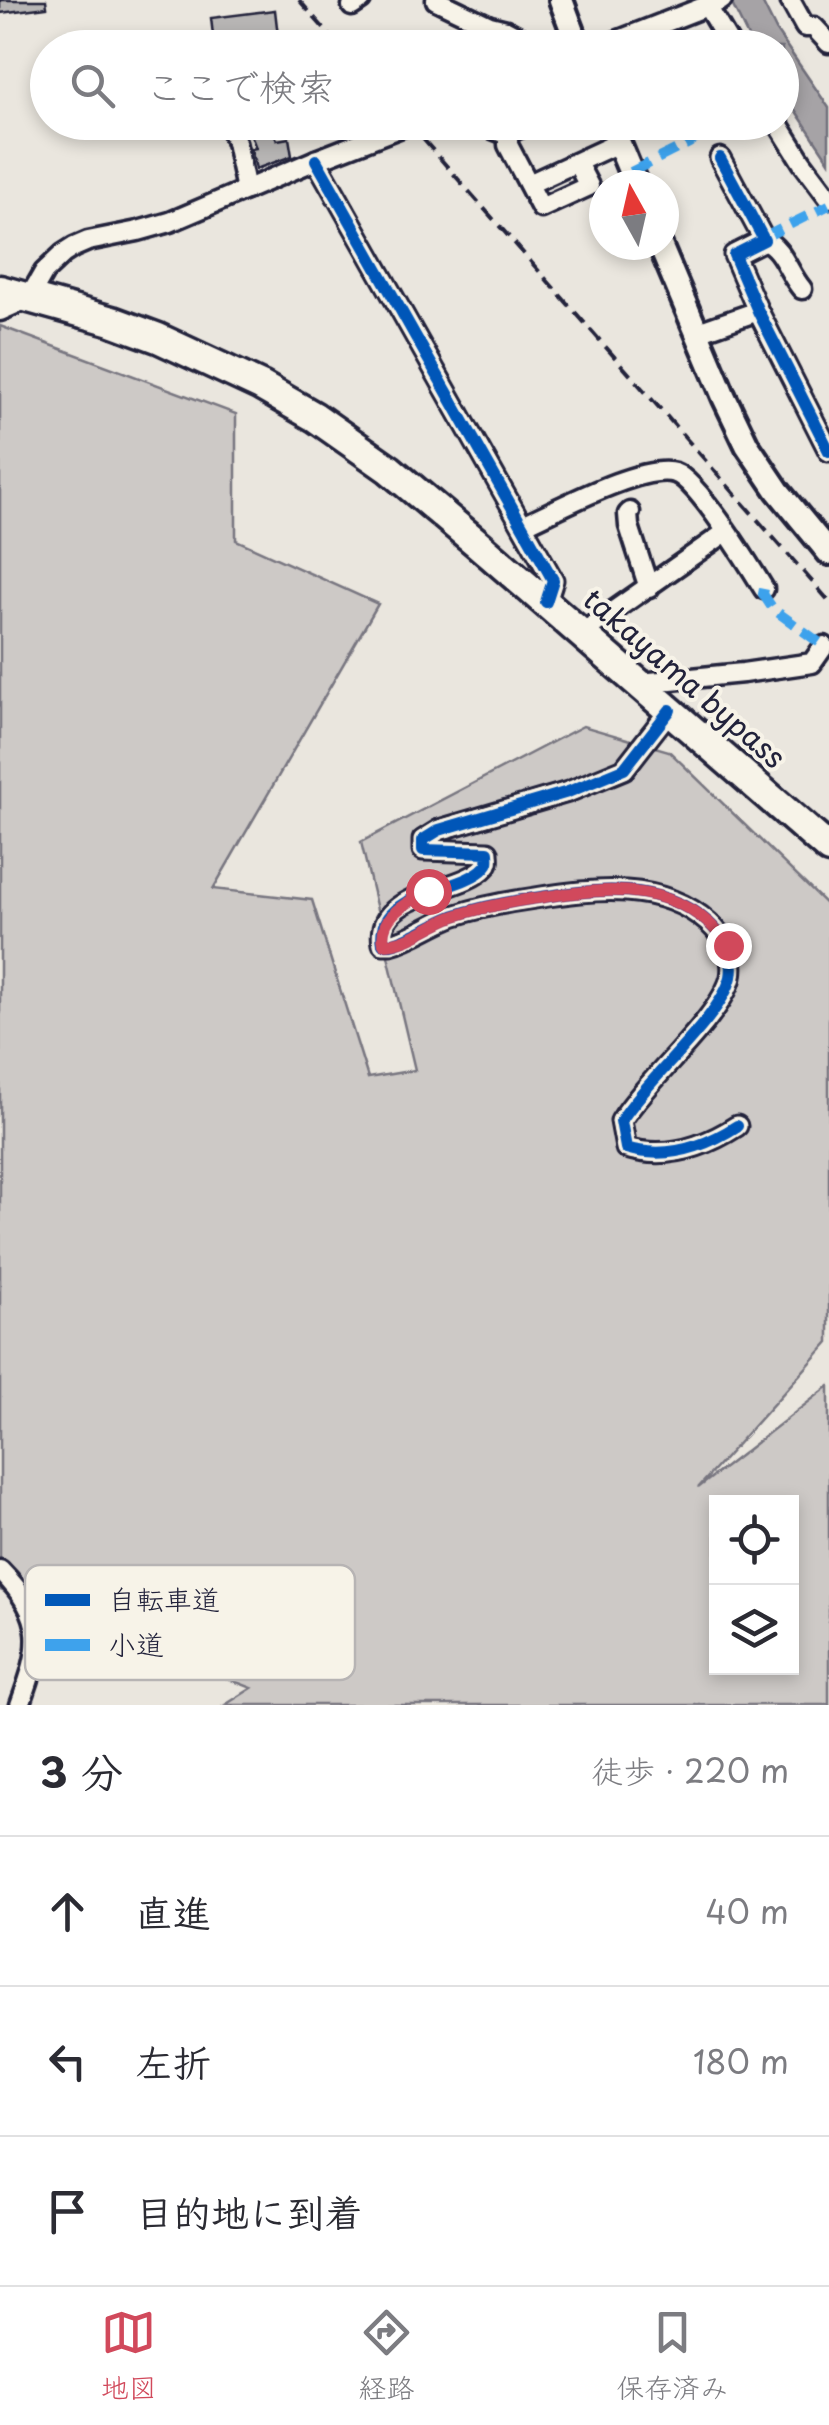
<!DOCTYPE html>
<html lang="ja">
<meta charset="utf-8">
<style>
:root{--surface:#fff;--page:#f7f7f7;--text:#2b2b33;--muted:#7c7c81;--line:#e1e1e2;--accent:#d1495b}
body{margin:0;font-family:"Playpen Sans","Klee One",sans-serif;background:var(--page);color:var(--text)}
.controls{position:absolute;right:30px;bottom:30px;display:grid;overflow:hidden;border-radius:0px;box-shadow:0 5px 15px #0003}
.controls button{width:90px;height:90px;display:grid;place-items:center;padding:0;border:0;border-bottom:2px solid var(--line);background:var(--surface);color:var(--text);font:50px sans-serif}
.compass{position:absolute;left:589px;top:170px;width:90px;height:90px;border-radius:50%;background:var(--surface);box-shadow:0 5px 15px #0003;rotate:352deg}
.stop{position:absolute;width:30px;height:30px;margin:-22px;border:8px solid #d1495b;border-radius:50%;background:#fff}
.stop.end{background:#d1495b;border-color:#fff;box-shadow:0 2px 10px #0008}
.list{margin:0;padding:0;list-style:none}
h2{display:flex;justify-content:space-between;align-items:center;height:130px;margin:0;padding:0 40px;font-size:42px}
h2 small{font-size:32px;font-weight:400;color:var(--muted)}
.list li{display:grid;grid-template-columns:65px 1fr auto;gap:30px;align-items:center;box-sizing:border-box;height:150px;padding:0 40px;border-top:2px solid var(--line)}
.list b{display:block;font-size:38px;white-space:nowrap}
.list em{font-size:32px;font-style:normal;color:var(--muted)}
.icon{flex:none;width:55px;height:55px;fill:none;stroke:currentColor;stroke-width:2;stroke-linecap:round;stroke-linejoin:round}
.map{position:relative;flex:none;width:829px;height:1705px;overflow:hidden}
.search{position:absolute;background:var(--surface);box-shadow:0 5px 15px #0003;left:30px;right:30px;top:30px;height:110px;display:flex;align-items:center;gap:25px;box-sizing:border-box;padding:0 35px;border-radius:55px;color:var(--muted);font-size:38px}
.sheet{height:580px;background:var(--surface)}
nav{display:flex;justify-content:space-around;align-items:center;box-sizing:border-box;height:140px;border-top:2px solid var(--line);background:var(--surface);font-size:28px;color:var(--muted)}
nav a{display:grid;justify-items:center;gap:5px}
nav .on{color:var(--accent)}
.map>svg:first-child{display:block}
</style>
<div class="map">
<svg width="829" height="1705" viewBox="0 0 829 1705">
<rect width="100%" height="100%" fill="#eae6de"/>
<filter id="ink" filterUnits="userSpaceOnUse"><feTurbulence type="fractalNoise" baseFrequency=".01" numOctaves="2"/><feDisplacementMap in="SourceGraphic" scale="20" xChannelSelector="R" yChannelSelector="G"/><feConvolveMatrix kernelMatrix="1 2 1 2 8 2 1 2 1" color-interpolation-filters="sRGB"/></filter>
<g filter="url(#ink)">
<path fill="#cdc9c6" stroke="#787680" stroke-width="2.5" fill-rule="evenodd" d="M0,326L236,414V540L378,604L213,889L312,900L368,1078L415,1070L361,842L583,726L669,751L829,907V1342L698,1488L829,1386V1705H225L252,1688L0,1590ZM716,1502H792V1668H716Z"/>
<polygon fill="#a6a3a6" stroke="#716f7b" stroke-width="2.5" points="730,0 761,0 777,32 829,108 829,161 782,90 782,48 753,47"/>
<g fill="#b8b6b5" stroke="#22223b" stroke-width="2.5">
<polygon points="0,0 46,0 47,7 0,13"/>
<polygon points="275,10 278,36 214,44 211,18"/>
<polygon points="246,122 270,122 277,140 289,138 292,156 256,169 251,149 256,148"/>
</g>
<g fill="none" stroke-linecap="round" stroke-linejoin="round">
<defs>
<g id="minor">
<polyline points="436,0 490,26 506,30 540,48"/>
<polyline points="790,0 805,27 814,27 829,43"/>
<polyline points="352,6 361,0"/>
<polyline points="707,6 732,48"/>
<polyline points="599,48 722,0"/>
<polyline points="228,122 236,142 246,190"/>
<polyline points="492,122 495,130 505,134 535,122"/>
<polyline points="777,122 802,162 829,198"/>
<polyline points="508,133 508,145 541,208 589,186 577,163"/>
<polyline points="720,158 764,240 734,255 758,311 829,451"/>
<polyline points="316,160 553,580 546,602"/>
<polyline points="529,184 618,143"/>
<path d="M764,240C783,248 788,273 802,289"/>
<polyline points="0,311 29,298 44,272 63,254 74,247 88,241 138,231 170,222 316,160 414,122"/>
<polyline points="698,332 758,311"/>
<polyline points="630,512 628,514 629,526 649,588"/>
<path d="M523,525C555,511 642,463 675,473C697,480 750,566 764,589"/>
<polyline points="582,633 726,532"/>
<polyline points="640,683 743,673 812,663 824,646"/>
<path d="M670,710L624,769L568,792L439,830L423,840V850L488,852C488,859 490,862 485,867C462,893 373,891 383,944H391C413,938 432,924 453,916C480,907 507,902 535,898C594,889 661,880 709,923C724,937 735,955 731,977C721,1018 646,1080 621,1121L626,1148C666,1160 703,1148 737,1126"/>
<path d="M0,1570C48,1619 42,1645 20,1705"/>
</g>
<g id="major">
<polyline points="561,0 579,48"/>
<polyline points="610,122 636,185"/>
<polyline points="660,245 724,397 747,445 778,491 829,553"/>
</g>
<polyline id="highway" points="0,290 112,321 158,338 261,386 315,417 389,469 477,543 829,849"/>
</defs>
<use href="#minor" stroke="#22223b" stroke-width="25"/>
<use href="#major" stroke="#22223b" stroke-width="30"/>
<use href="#highway" stroke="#22223b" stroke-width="35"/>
<use href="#minor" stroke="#f7f3e8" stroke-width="18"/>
<use href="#major" stroke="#f7f3e8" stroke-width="22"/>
<use href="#highway" stroke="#f7f3e8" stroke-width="28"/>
<g stroke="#22223b" stroke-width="4" stroke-dasharray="15 8" stroke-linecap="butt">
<polyline points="299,0 341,48"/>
<polyline points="408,122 829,601"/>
</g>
<g stroke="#3ea2ec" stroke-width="10" stroke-dasharray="20 10" stroke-linecap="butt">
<polyline points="631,172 689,143 722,122"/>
<polyline points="763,238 829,205"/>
<polyline points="764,589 763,594 773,609 824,646"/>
</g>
<defs>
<g id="cycleway">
<polyline points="720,158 764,240 734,255 758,311 829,451"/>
<polyline points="316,160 553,580 546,602"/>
<path d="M670,710L624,769L568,792L439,830L423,840V850L488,852C488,859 490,862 485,867C462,893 373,891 383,944H391C413,938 432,924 453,916C480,907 507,902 535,898C594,889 661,880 709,923C724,937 735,955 731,977C721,1018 646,1080 621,1121L626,1148C666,1160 703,1148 737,1126"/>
</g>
</defs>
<use href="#cycleway" stroke="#f7f3e8" stroke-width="19"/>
<use href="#cycleway" stroke="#0057b8" stroke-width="12"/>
</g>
</g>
<g fill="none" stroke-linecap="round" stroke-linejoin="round" filter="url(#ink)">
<path stroke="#d1495b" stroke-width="12" d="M428,891C407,903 378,916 384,944C409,944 431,924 455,916C482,907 509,902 538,898C606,887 683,880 728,945"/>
</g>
<g text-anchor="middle" stroke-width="8" stroke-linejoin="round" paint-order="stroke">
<g font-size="30" fill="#22223b" stroke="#f7f3e8">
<text transform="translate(684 679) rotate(41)" y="10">takayama bypass</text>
</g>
</g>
<rect x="25" y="1565" width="330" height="115" rx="15" fill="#f7f3e8" stroke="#b7b4b4" stroke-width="2.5"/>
<rect x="45" y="1594" width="45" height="12" fill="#0057b8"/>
<rect x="45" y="1639" width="45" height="12" fill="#3ea2ec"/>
<g font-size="28" fill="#22223b">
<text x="108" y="1610">自転車道</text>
<text x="108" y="1655">小道</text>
</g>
</svg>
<div class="controls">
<button><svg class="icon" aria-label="locate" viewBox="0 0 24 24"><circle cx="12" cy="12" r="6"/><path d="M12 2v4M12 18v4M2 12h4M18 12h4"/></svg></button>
<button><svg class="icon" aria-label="layers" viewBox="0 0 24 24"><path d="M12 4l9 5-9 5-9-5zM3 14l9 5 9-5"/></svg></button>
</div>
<svg class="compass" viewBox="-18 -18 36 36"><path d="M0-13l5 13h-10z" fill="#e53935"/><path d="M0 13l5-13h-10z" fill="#7c7c81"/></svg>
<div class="stop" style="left:428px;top:891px"></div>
<div class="stop end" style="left:728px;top:945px"></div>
<div class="search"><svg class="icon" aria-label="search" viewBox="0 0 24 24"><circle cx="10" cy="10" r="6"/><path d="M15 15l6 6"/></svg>ここで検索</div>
</div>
<section class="sheet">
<h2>3 分<small>徒歩 · 220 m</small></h2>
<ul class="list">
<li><svg class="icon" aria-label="ahead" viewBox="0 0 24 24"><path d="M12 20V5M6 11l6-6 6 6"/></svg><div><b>直進</b></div><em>40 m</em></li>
<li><svg class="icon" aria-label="left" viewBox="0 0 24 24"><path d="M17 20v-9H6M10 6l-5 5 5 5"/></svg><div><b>左折</b></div><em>180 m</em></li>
<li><svg class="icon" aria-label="arrive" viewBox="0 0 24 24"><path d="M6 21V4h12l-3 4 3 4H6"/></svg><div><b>目的地に到着</b></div></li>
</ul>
</section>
<nav>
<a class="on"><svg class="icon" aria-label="map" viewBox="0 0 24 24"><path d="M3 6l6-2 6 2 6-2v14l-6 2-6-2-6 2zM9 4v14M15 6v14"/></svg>地図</a>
<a><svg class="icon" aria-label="directions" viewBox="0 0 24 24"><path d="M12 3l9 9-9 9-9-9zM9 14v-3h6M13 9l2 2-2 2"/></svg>経路</a>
<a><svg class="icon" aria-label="saved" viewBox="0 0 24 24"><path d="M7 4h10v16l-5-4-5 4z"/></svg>保存済み</a>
</nav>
